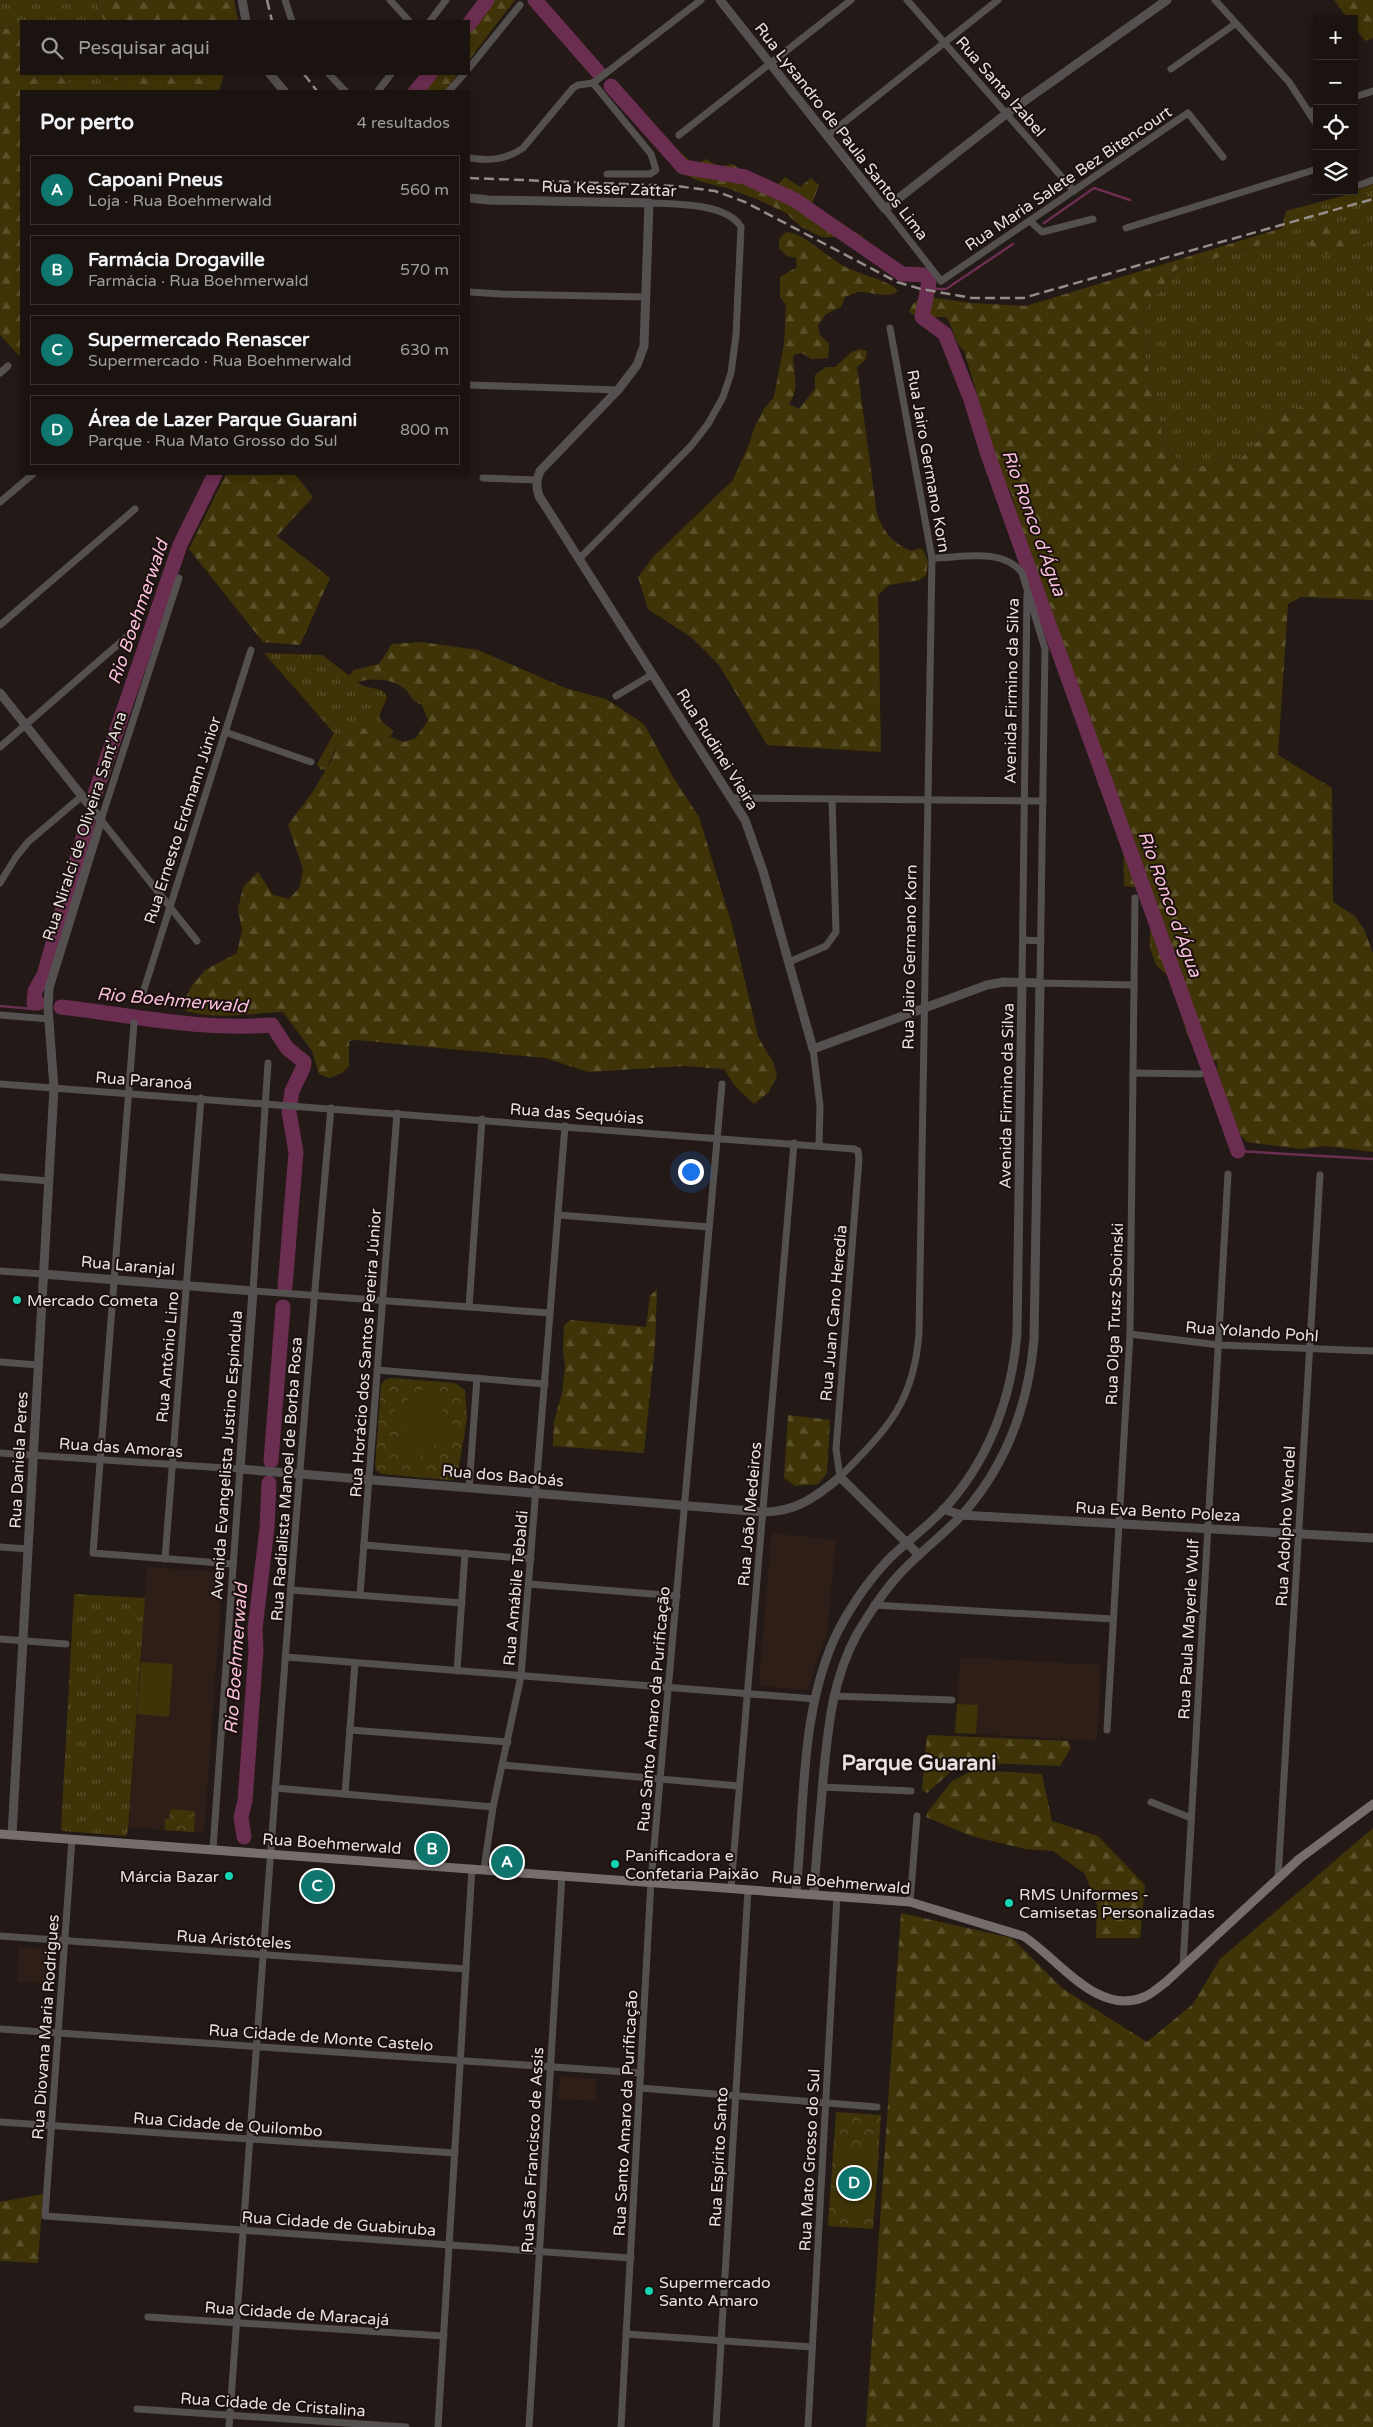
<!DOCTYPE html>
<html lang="pt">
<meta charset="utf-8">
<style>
:root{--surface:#1a1310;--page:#231c19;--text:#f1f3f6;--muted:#9f9e9f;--line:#383230;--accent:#0f766e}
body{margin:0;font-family:"Varela Round",sans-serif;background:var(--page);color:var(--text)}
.controls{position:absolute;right:15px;top:15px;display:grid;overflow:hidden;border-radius:0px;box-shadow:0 2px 8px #0003}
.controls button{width:45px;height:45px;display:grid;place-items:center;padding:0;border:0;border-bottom:1px solid var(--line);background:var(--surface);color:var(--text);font:25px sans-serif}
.you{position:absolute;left:690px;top:1171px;width:18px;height:18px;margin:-12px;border:4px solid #fff;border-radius:50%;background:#1a73e8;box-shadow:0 0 0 8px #1a73e833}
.badge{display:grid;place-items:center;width:32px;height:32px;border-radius:50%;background:var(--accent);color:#fff;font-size:16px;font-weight:700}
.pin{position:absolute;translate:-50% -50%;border:2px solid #fff;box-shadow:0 1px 5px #0006}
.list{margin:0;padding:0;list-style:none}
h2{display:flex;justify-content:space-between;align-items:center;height:65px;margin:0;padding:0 20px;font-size:21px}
h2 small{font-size:16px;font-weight:400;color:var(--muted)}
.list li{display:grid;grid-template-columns:32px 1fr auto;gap:15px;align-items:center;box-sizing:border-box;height:70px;margin:0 10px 10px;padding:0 10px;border:1px solid var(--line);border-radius:0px}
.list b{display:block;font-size:19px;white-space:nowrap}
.list p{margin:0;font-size:16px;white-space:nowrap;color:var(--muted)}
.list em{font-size:16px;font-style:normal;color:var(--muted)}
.icon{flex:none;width:28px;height:28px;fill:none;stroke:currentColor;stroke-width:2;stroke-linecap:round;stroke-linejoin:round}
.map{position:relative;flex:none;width:1373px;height:2427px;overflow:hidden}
.search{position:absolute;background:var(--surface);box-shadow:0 2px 8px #0003;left:20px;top:20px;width:450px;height:55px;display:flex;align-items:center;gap:12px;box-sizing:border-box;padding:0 18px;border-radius:0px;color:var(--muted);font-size:19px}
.panel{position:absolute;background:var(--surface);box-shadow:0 2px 8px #0003;left:20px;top:90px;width:450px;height:385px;border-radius:0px}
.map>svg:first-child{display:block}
</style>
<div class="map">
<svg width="1373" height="2427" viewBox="0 0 1373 2427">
<defs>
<pattern id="grass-tufts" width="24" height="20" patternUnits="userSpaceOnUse" patternTransform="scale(1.25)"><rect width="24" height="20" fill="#3f3407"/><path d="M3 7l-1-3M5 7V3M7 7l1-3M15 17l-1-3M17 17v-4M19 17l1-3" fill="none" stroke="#5b512b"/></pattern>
<pattern id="forest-firs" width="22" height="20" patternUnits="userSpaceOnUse" patternTransform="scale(1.25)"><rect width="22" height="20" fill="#3f3407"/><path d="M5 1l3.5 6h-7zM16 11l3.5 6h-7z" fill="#5b512b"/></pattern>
<pattern id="park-crowns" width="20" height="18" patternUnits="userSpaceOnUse" patternTransform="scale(1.25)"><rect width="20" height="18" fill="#3f3407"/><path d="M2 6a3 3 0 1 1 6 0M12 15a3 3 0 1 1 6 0" fill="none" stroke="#5b512b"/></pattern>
</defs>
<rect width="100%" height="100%" fill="#231916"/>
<g fill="#2e1e18">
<polygon points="771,1533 836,1540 827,1633 807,1690 759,1686"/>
<polygon points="147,1567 223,1572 204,1833 129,1827"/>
<polygon points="960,1657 1101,1665 1097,1741 955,1733"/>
<polygon points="19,1946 55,1950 54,1984 17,1982"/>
<polygon points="560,2076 597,2079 595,2101 558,2099"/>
</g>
<g fill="url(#grass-tufts)">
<polygon points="0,0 96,0 104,21 21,21 21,32 0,27"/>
<polygon points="66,74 97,74 103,82 120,79 125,91 72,91"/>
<polygon points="1373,184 1373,329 1356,355 1348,376 1323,397 1307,406 1284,411 1267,423 1258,441 1239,460 1195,467 1178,460 1164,443 1145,354 1143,312 1176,270 1283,238 1286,230 1282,228 1286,211 1346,195"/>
<path d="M264,653L322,655L363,686L381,690L387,696C387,703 377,712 381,720C383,724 390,727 393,731L391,736L387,737L371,729L339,741L326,769L321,770L317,764L334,733Z"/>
<polygon points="74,1594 145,1598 128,1830 126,1836 63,1831 61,1829"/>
</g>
<g fill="url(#forest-firs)">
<polygon points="96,0 234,0 238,21 104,21"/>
<polygon points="481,0 515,0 469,60 469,21 463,21"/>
<polygon points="1334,0 1373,0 1373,38 1365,41 1354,27 1354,19 1348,19"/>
<polygon points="0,27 21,32 21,74 66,74 72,91 21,91 21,358 0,335"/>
<polygon points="97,74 224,74 219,91 125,91 120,79 103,82"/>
<polygon points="421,74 458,74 445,91 406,91"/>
<polygon points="620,91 652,127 695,165 706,159 720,167 732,164 759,181 776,187 785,177 800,187 811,178 819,185 812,204 822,215 831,216 838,224 863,236 863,243 853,245 840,237 822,237 801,227 786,213 759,200 727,188 702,182 677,171 611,93"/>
<path d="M1341,223C1354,227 1360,235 1366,247C1352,255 1326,256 1312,251L1307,236V228Z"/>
<path d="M1282,228L1286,230L1289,234L1283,238L1176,270L1143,312L1145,354L1164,443L1178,460L1195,467L1239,460L1258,441L1267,423L1284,411L1307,406L1323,396L1348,376L1356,355L1373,329V600L1301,597L1288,604L1278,755L1332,788L1333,902L1355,916L1364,929L1373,953V1152L1326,1146L1301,1149L1247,1142L1216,1110L1217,1062L1195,1051L1188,1036L1168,976L1156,965L1150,948V919L1142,888L1124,886L1123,831C1112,822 1110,812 1113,799L1098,786L1099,770L1085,744L1070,697V683L1050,640L1052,622L1028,561L1011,492L1003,481L964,351C954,342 954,329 946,317H918L909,312L913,304L923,296L971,303L1026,306Z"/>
<path d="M786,232C803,232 827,257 842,265C854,273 892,281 898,291C889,299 872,292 861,292C856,292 850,295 845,297L841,307L826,314L818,325L820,335L829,344L828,358L811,359L802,353L793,355C793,375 801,386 789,404L799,409L815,389V375L826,367H835L852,352L861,349L867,351L866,359L857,367L877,514C884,533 893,543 911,551L920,548L923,550L928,561L926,575L920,580L889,585L878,595L881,752L767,745L719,665L692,638L648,609L638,577L653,557L733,480L750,442L754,428L764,409L774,397L784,344L786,305L780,297V277L797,267L796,258L787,256L779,248V239Z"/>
<polygon points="226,474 295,474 313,497 277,536 330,578 300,645 263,642 189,549"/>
<path d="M421,642L478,650L565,688L606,699L644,724L673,777L699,817L732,925L758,1037L773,1062L777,1075L769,1092L754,1104L735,1086L724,1069L684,1066L588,1072L545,1058L357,1040L349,1041V1066L342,1073L330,1078L319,1074L312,1051L283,1012C250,1013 218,1020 186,1011L183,1002L192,986L205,970L237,953L242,930L238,909L243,887L258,872L273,895L289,899L300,887L303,869L288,825L314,790L331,761L339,741L354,728L371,729L403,742L416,738L428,720L422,705C411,700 413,699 406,690C392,676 366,678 350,684L345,681L354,670L379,664L392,644Z"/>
<polygon points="657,1289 655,1345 644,1453 553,1446 554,1421 562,1393 565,1367 563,1351 564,1325 571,1320 646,1327 650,1296"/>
<polygon points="788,1415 830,1420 827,1473 818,1484 795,1486 784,1478"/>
<polygon points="927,1735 1068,1741 1071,1748 1060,1766 984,1763 955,1768 927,1793 922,1790"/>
<polygon points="974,1770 1042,1774 1052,1821 1098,1836 1145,1885 1140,1938 1096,1938 1097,1905 1085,1874 1053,1851 1025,1849 971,1836 926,1817 927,1813 952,1781"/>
<polygon points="1373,1828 1373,2427 866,2427 901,1913 1012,1938 1063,1989 1147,2042 1193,2004 1220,1959"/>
<polygon points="43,2194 38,2263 0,2261 0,2202"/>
</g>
<g fill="url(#park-crowns)">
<polygon points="391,1378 455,1383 465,1390 467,1418 457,1478 450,1480 381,1474 375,1468 381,1385 385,1380"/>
<polygon points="170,1809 195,1811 194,1832 165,1830 165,1819 169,1819"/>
<polygon points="836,2112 881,2115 873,2229 828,2226"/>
</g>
<g fill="#3f3407">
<polygon points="427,1387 440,1406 406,1428 393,1409"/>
<polygon points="442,1409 457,1431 412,1461 397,1439"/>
<polygon points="141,1662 173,1664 169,1717 137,1714"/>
<polygon points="957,1704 978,1705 976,1734 955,1733"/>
<polygon points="840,2149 879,2152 874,2214 836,2211"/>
</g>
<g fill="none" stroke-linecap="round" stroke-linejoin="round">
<g stroke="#6b2d50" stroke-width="2.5">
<polyline points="1044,223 1094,188 1130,200"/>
<polyline points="929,282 936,289 946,289 1013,244"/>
<polyline points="0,1006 33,1009 34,1003"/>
<polyline points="1238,1151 1373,1159"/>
</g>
<g stroke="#6b2d50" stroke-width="15">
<polyline points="535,0 598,72"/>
<polyline points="469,24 487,0"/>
<polyline points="611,86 683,167 745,177 795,200 902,274 927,275 929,282 922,317 945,334 971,400 988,455 1238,1151"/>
<polyline points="416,91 430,74"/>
<polyline points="95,794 180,545 215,474"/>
<polyline points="38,1003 34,1003 35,991 44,975 88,820"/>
<path d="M61,1007C131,1015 201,1031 272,1025L287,1048L304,1062L303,1068L292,1091L289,1112L296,1152L285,1287"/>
<polyline points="271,1461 283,1307"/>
<polyline points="244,1837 241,1817 245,1801 256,1650 255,1629 267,1528 269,1483"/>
</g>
<g stroke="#555050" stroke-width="7">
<polyline points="285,0 292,21"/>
<polyline points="390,0 409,21"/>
<polyline points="907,0 1074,191"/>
<polyline points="1215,0 1289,82 1317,125"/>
<polyline points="430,21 446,0"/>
<polyline points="469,68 520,5"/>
<polyline points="1171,69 1235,24"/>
<polyline points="329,74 345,91"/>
<polyline points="593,83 651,154 656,170 650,174 607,174"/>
<polyline points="593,83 701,0"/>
<polyline points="378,91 391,74"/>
<polyline points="449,91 464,74"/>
<polyline points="1354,97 1373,91"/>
<polyline points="1309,112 1317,109"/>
<polyline points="679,135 851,0"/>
<polyline points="827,136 998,0"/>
<path d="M469,158C489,161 506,160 523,148L573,88L578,85L593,83"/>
<polyline points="1354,187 1373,180"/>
<polyline points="885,209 941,281 1188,113 1223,157"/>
<polyline points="1030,221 1042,232 1093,219"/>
<polyline points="1126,228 1317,169"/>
<polyline points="469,292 501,294 646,297"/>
<polyline points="0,373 8,366"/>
<polyline points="469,385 618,390"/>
<polyline points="483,478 536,480"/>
<polyline points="0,502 33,474"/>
<path d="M932,558C961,558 1003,547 1022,573L1045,649L1040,983L1134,985"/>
<path d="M579,559L691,446L708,424L723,397L731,373L736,335L741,227C727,203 674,204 649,203"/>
<polyline points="179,578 101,820 197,941"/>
<polyline points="0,625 135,509"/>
<polyline points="616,696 653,674"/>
<polyline points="225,732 311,762"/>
<polyline points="0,747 130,634"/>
<polyline points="733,798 1043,801"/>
<polyline points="0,883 16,857 28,842 82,796"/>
<polyline points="1023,940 1041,941"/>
<polyline points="789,962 826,946 836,932 832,799"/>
<polyline points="1022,982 1027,594"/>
<polyline points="141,999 251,650"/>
<polyline points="0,1015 49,1019"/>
<polyline points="134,1023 93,1553 233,1564"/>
<polyline points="813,1049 820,1106 819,1145"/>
<polyline points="268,1063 253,1291 550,1313"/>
<polyline points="1133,1073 1200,1074"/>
<polyline points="0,1084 854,1149 858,1151 859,1159 836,1449 840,1477"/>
<polyline points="0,1177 49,1181"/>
<polyline points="558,1215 709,1227"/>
<polyline points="0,1271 43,1274"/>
<polyline points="469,1307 482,1119"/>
<polyline points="1130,1334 1219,1345 1373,1351"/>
<polyline points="0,1362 38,1365"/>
<polyline points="377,1370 545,1384"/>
<polyline points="0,1453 240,1469 213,1849"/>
<path d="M840,1477C887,1429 914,1403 919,1333L932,558L890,328"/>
<polyline points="469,1488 477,1378"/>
<polyline points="364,1545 531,1559"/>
<polyline points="0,1547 28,1549"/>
<polyline points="165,1559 201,1098"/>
<polyline points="529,1584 677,1596"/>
<polyline points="291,1590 462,1603"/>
<polyline points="360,1595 397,1113"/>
<polyline points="874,1605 1113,1619"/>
<polyline points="0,1639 66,1644"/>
<polyline points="286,1657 815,1699"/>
<polyline points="457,1671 465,1553"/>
<polyline points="833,1696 952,1700"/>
<polyline points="350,1730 508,1742"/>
<polyline points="1107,1730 1130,1334 1135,898"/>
<polyline points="503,1765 739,1786"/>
<polyline points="822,1787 911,1791"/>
<polyline points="275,1788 493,1807"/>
<polyline points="345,1794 355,1663"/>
<polyline points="1151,1802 1191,1818"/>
<polyline points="72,1839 45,2216 631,2258"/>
<polyline points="484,1869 493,1807 521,1676 565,1126"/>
<polyline points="1278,1878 1320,1175"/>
<polyline points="731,1887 794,1143"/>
<polyline points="910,1902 917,1816"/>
<polyline points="0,1936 466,1969"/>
<polyline points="1183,1966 1228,1174"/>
<polyline points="0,2029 641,2073"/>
<polyline points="640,2088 877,2107"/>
<polyline points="0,2122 455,2153"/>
<polyline points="148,2317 444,2336"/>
<polyline points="626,2334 812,2347"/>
<polyline points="137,2409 406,2427"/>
<path d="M229,2427C261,1987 291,1547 331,1108"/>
<polyline points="438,2427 472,1868"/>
<polyline points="529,2427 562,1875"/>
<polyline points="621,2427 651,1881 722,1084"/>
<polyline points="716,2427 748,1889"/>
<polyline points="808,2427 837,1895"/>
</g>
<g stroke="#555050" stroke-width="9">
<polyline points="242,0 246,21"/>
<polyline points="720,0 885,209 1006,114 1167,0"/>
<polyline points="270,74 284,91"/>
<path d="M469,198L489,200L649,203L644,346L637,365L618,390L540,471C536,480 536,486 539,496L745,820L763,871L813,1049L987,985L1004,982L1040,983L1034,1340C1028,1405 1006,1466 962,1515C941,1537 916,1555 896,1578C881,1595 869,1614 857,1634C832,1680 828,1728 823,1780C820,1818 816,1856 814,1893"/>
<polyline points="0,693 101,820 49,988 48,1008 54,1088 12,1835"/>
<path d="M43,1274L253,1291L240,1469L763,1512C796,1512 816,1497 840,1477L919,1555"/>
<polyline points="943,1509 961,1515 1373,1538"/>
<path d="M796,1892C805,1806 799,1708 839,1629C853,1603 871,1577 892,1556C909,1540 929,1525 945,1508C989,1460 1012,1397 1017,1333L1022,982"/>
</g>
<path stroke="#766d6d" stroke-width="9" d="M0,1834L910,1902L1023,1936C1057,1957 1097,2017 1144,1997C1152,1994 1159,1987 1166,1982L1299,1859L1373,1804"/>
<g stroke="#958d8a" stroke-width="2.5" stroke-dasharray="10 5" stroke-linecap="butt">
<polyline points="267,0 272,21"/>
<polyline points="304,74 317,91"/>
<polyline points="469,178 676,186 715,191 745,202 897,282 921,289 972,298 1023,298 1373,199"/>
</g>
</g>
<g fill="#14d5b3" stroke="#1a100d" stroke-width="2">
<circle cx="17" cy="1300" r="5"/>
<circle cx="615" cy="1864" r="5"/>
<circle cx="229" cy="1876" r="5"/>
<circle cx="1009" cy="1903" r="5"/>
<circle cx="649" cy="2291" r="5"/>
</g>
<g text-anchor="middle" stroke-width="4" stroke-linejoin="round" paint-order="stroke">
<g font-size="16" fill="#e8e1df" stroke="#1a100d">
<text transform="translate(1001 86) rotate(49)" y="6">Rua Santa Izabel</text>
<text transform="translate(842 131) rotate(52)" y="6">Rua Lysandro de Paula Santos Lima</text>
<text transform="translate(1068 178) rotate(-34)" y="6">Rua Maria Salete Bez Bitencourt</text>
<text transform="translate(609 188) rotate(2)" y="6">Rua Kesser Zattar</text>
<text transform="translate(929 461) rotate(80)" y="6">Rua Jairo Germano Korn</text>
<text transform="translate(1011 691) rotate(-89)" y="6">Avenida Firmino da Silva</text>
<text transform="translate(718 749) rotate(58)" y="6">Rua Rudinei Vieira</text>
<text transform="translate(182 820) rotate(-72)" y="6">Rua Ernesto Erdmann Júnior</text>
<text transform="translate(84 826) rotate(-72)" y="6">Rua Niralci de Oliveira Sant'Ana</text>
<text transform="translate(909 957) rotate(-89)" y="6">Rua Jairo Germano Korn</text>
<text transform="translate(144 1080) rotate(4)" y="6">Rua Paranoá</text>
<text transform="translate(1006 1096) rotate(-89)" y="6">Avenida Firmino da Silva</text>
<text transform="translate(577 1113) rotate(4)" y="6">Rua das Sequóias</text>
<text transform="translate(128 1265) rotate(5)" y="6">Rua Laranjal</text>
<text transform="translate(833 1313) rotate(-85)" y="6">Rua Juan Cano Heredia</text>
<text transform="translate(1114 1314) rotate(-88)" y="6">Rua Olga Trusz Sboinski</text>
<text transform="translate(1252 1331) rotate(4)" y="6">Rua Yolando Pohl</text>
<text transform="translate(365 1353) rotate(-86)" y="6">Rua Horácio dos Santos Pereira Júnior</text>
<text transform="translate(167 1357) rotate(-85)" y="6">Rua Antônio Lino</text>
<text transform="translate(121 1447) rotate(4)" y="6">Rua das Amoras</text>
<text transform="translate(226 1455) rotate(-86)" y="6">Avenida Evangelista Justino Espíndula</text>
<text transform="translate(18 1460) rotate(-87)" y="6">Rua Daniela Peres</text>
<text transform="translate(503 1475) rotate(5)" y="6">Rua dos Baobás</text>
<text transform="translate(286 1479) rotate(-86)" y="6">Rua Radialista Manoel de Borba Rosa</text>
<text transform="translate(1158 1511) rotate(3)" y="6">Rua Eva Bento Poleza</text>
<text transform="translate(749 1514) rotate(-85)" y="6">Rua João Medeiros</text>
<text transform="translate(1285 1526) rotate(-87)" y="6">Rua Adolpho Wendel</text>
<text transform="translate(515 1588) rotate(-85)" y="6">Rua Amábile Tebaldi</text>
<text transform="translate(1188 1629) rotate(-87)" y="6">Rua Paula Mayerle Wulf</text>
<text transform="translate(653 1709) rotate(-85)" y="6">Rua Santo Amaro da Purificação</text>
<text transform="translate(332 1843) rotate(4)" y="6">Rua Boehmerwald</text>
<text transform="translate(841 1882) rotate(5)" y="6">Rua Boehmerwald</text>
<text transform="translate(234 1939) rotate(4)" y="6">Rua Aristóteles</text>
<text transform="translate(45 2027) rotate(-86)" y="6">Rua Diovana Maria Rodrigues</text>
<text transform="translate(321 2037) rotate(4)" y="6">Rua Cidade de Monte Castelo</text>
<text transform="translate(625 2113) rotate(-87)" y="6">Rua Santo Amaro da Purificação</text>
<text transform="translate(228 2124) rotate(4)" y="6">Rua Cidade de Quilombo</text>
<text transform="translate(532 2150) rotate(-87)" y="6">Rua São Francisco de Assis</text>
<text transform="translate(718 2157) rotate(-87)" y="6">Rua Espírito Santo</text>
<text transform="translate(809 2160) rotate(-87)" y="6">Rua Mato Grosso do Sul</text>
<text transform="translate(339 2223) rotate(4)" y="6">Rua Cidade de Guabiruba</text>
<text transform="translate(297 2313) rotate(4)" y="6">Rua Cidade de Maracajá</text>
<text transform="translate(273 2404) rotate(4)" y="6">Rua Cidade de Cristalina</text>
</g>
<g font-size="16" fill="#e8e1df" stroke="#1a100d" text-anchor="start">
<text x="27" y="1306">Mercado Cometa</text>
<text x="625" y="1861">Panificadora e<tspan x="625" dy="18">Confetaria Paixão</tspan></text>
<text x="219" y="1882" text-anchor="end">Márcia Bazar</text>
<text x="1019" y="1900">RMS Uniformes -<tspan x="1019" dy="18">Camisetas Personalizadas</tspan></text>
<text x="659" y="2288">Supermercado<tspan x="659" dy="18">Santo Amaro</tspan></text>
</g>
<g font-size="18" font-style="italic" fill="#fabfdc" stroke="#1a100d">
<text transform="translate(1034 523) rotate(70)" y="6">Rio Ronco d'Água</text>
<text transform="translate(138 612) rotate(-71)" y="6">Rio Boehmerwald</text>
<text transform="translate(1170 904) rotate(70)" y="6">Rio Ronco d'Água</text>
<text transform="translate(172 1000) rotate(5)" y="6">Rio Boehmerwald</text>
<text transform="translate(236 1659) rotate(-86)" y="6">Rio Boehmerwald</text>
</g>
<g font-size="21" font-weight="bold" fill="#e8e1df" stroke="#1a100d">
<text x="919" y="1770">Parque Guarani</text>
</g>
</g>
</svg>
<div class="controls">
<button>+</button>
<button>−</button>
<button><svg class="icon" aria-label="locate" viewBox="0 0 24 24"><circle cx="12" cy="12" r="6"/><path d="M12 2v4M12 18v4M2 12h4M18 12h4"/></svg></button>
<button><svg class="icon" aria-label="layers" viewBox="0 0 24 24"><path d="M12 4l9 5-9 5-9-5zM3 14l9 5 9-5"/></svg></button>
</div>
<div class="you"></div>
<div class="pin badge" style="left:507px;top:1862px">A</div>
<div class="pin badge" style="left:432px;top:1849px">B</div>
<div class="pin badge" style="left:317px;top:1886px">C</div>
<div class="pin badge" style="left:854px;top:2183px">D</div>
<div class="search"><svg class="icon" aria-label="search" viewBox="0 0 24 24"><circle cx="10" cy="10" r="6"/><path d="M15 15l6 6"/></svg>Pesquisar aqui</div>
<section class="panel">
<h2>Por perto<small>4 resultados</small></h2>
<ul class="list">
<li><span class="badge">A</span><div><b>Capoani Pneus</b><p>Loja · Rua Boehmerwald</p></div><em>560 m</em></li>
<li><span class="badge">B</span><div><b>Farmácia Drogaville</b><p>Farmácia · Rua Boehmerwald</p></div><em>570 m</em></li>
<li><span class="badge">C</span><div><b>Supermercado Renascer</b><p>Supermercado · Rua Boehmerwald</p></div><em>630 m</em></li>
<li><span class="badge">D</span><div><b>Área de Lazer Parque Guarani</b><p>Parque · Rua Mato Grosso do Sul</p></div><em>800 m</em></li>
</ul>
</section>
</div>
